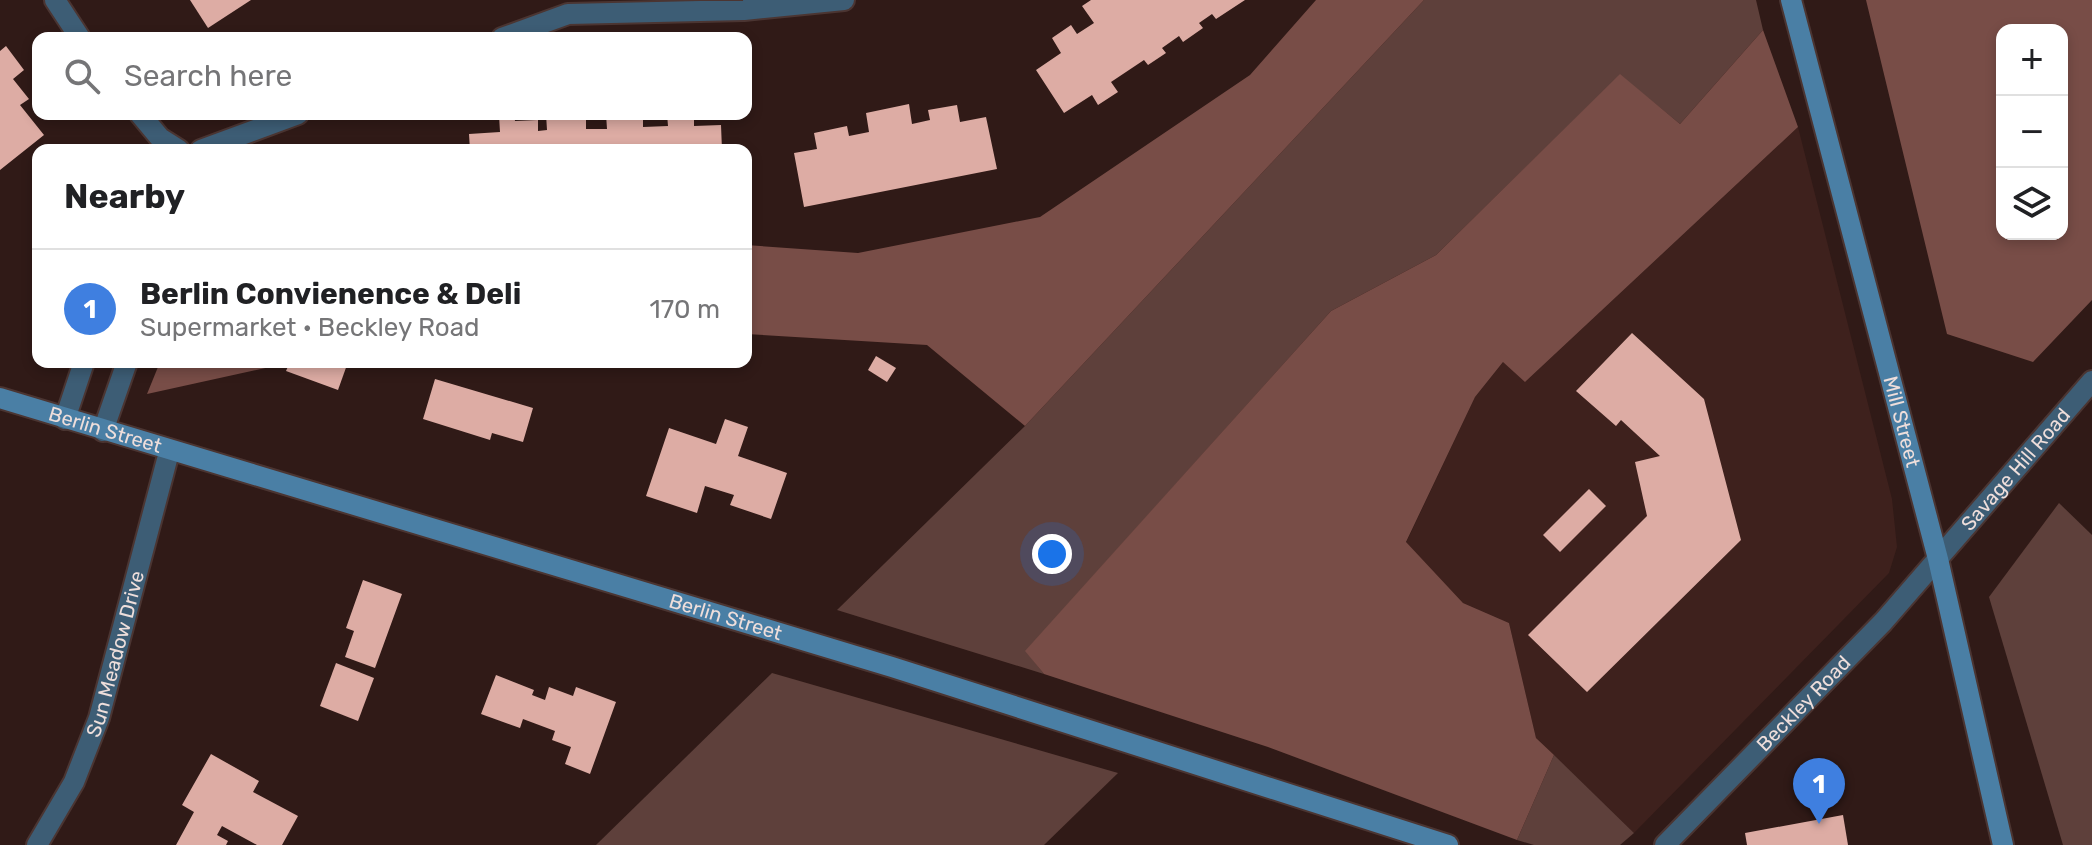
<!DOCTYPE html>
<meta charset="utf-8">
<style>
:root{--surface:#fff;--page:#f2f2f2;--text:#202124;--muted:#757577;--line:#e0e0e0;--accent:#466982}
body{margin:0;font-family:Rubik,sans-serif;background:var(--page);color:var(--text)}
.controls{position:absolute;right:24px;top:24px;display:grid;overflow:hidden;border-radius:16px;box-shadow:0 4px 12px #0003}
.controls button{width:72px;height:72px;display:grid;place-items:center;padding:0;border:0;border-bottom:2px solid var(--line);background:var(--surface);color:var(--text);font:40px sans-serif}
.you{position:absolute;left:1052px;top:554px;width:28px;height:28px;margin:-20px;border:6px solid #fff;border-radius:50%;background:#1a73e8;box-shadow:0 0 0 12px #1a73e833}
.badge{display:grid;place-items:center;width:52px;height:52px;border-radius:50%;background:var(--accent);color:#fff;font-size:26px;font-weight:700}
.pin{position:absolute;translate:-50% -66px;filter:drop-shadow(0 2px 4px #0008)}
.pin::after{content:'';position:absolute;top:42px;width:28px;height:24px;background:inherit;clip-path:polygon(0 0,100% 0,50% 100%)}
.list{margin:0;padding:0;list-style:none}
h2{display:flex;justify-content:space-between;align-items:center;height:104px;margin:0;padding:0 32px;font-size:34px}
h2 small{font-size:26px;font-weight:400;color:var(--muted)}
.list li{display:grid;grid-template-columns:52px 1fr auto;gap:24px;align-items:center;box-sizing:border-box;height:120px;padding:0 32px;border-top:2px solid var(--line)}
.list b{display:block;font-size:30px;white-space:nowrap}
.list p{margin:0;font-size:26px;white-space:nowrap;color:var(--muted)}
.list em{font-size:26px;font-style:normal;color:var(--muted)}
.icon{flex:none;width:44px;height:44px;fill:none;stroke:currentColor;stroke-width:2;stroke-linecap:round;stroke-linejoin:round}
.map{position:relative;flex:none;width:2092px;height:845px;overflow:hidden}
.search{position:absolute;background:var(--surface);box-shadow:0 4px 12px #0003;left:32px;top:32px;width:720px;height:88px;display:flex;align-items:center;gap:20px;box-sizing:border-box;padding:0 28px;border-radius:16px;color:var(--muted);font-size:30px}
.panel{position:absolute;background:var(--surface);box-shadow:0 4px 12px #0003;left:32px;top:144px;width:720px;height:224px;border-radius:16px}
.map>svg:first-child{display:block}
</style>
<div class="map">
<svg width="2092" height="845" viewBox="0 0 2092 845">
<rect width="100%" height="100%" fill="#301a17"/>
<polygon fill="#3e211d" points="1798,127 1892,499 1897,547 1889,573 1634,833 1536,738 1509,623 1463,603 1406,543 1475,397 1504,361 1526,381"/>
<g fill="#5e403b">
<polygon points="1424,0 1756,0 1763,30 1680,124 1620,75 1436,255 1331,311 1026,651 1044,674 837,610 1025,426"/>
<polygon points="2059,503 2092,535 2092,845 2063,845 1989,597"/>
<polygon points="772,673 1118,773 1044,845 596,845"/>
<polygon points="1554,755 1634,833 1620,845 1534,845 1517,840"/>
</g>
<g fill="#784d47" fill-rule="evenodd">
<polygon points="1316,0 1424,0 1025,426 927,345 746,334 746,245 858,253 1040,217 1250,75"/>
<path d="M1866,0H2092V300L2033,362L1947,334ZM2002,30H2062V234H2002Z"/>
<polygon points="1763,30 1798,127 1525,382 1503,362 1475,397 1406,542 1463,603 1509,623 1536,738 1554,755 1517,840 1268,747 1044,674 1025,651 1331,311 1436,255 1620,74 1680,124"/>
<polygon points="160,362 293,362 147,394"/>
</g>
<g fill="#ddaca4">
<polygon points="190,0 251,0 208,28"/>
<polygon points="1091,0 1245,0 1216,19 1212,14 1199,23 1203,28 1183,42 1179,36 1162,48 1166,53 1148,65 1144,60 1111,82 1118,92 1098,105 1092,95 1064,113 1036,70 1061,53 1052,38 1071,25 1077,34 1094,23 1082,6"/>
<polygon points="6,46 24,70 13,79 29,99 20,105 44,135 0,170 0,51"/>
<polygon points="909,104 912,124 930,120 928,110 957,105 960,122 986,117 997,169 804,207 794,153 817,149 814,133 847,126 849,136 869,132 866,113"/>
<polygon points="546,114 586,114 586,129 607,129 606,114 643,114 643,127 668,126 667,114 694,114 694,126 721,125 722,150 470,150 469,134 500,132 499,115 514,115 515,121 538,120 538,131 547,130"/>
<polygon points="1632,333 1704,399 1741,540 1587,692 1528,635 1647,516 1635,462 1660,456 1621,420 1616,426 1576,391"/>
<polygon points="876,356 896,368 887,382 868,370"/>
<polygon points="290,362 348,362 338,390 286,371"/>
<polygon points="435,379 533,408 523,442 492,433 490,440 423,419"/>
<polygon points="725,419 748,427 738,456 787,473 771,519 730,505 734,495 705,486 697,513 646,496 669,428 716,444"/>
<polygon points="1589,489 1606,506 1560,552 1543,535"/>
<polygon points="363,580 402,594 375,668 345,657 354,631 346,628"/>
<polygon points="336,663 374,678 358,721 320,706"/>
<polygon points="496,675 534,690 532,695 545,700 549,687 573,696 576,687 616,702 590,774 565,764 571,747 552,740 555,731 523,719 520,728 481,714"/>
<polygon points="211,754 259,781 253,792 298,816 282,845 257,845 222,826 217,835 228,841 226,845 176,845 194,812 182,805"/>
<polygon points="1843,815 1848,845 1747,845 1745,833"/>
</g>
<g fill="none" stroke-linecap="round" stroke-linejoin="round">
<defs>
<g id="street">
<polyline points="55,0 80,38"/>
<polyline points="502,38 568,14 744,10 844,0"/>
<polyline points="140,114 160,138 179,150"/>
<polyline points="201,150 298,114"/>
<polyline points="65,419 84,362"/>
<polyline points="103,431 127,362"/>
<path id="s1" d="M37,845L74,782L99,718L169,452"/>
<path id="s2" d="M1665,845L1883,622L2092,381"/>
</g>
<g id="secondary">
<path id="s3" d="M1791,0L1938,559L2003,845"/>
<path id="s4" d="M0,398L892,667L1448,845"/>
</g>
</defs>
<use href="#street" stroke="#4b3532" stroke-width="24"/>
<use href="#secondary" stroke="#4b3532" stroke-width="24"/>
<use href="#street" stroke="#3d5d75" stroke-width="20"/>
<use href="#secondary" stroke="#4a7fa5" stroke-width="20"/>
</g>
<g text-anchor="middle" stroke-width="8" stroke-linejoin="round" paint-order="stroke">
<g font-size="20" fill="#eededb" stroke="#110807">
<text dy="7" stroke="none"><textPath href="#s3" startOffset="436">Mill Street</textPath></text>
<text dy="7" stroke="none"><textPath href="#s4" startOffset="110">Berlin Street</textPath></text>
<text dy="7" stroke="none"><textPath href="#s2" startOffset="514">Savage Hill Road</textPath></text>
<text dy="7" stroke="none"><textPath href="#s4" startOffset="758">Berlin Street</textPath></text>
<text dy="7" stroke="none"><textPath href="#s1" startOffset="208">Sun Meadow Drive</textPath></text>
<text dy="7" stroke="none"><textPath href="#s2" startOffset="198">Beckley Road</textPath></text>
</g>
</g>
</svg>
<div class="controls">
<button>+</button>
<button>−</button>
<button><svg class="icon" aria-label="layers" viewBox="0 0 24 24"><path d="M12 4l9 5-9 5-9-5zM3 14l9 5 9-5"/></svg></button>
</div>
<div class="you"></div>
<div class="pin badge" style="left:1819px;top:824px;background:#3f7fe0">1</div>
<div class="search"><svg class="icon" aria-label="search" viewBox="0 0 24 24"><circle cx="10" cy="10" r="6"/><path d="M15 15l6 6"/></svg>Search here</div>
<section class="panel">
<h2>Nearby<small></small></h2>
<ul class="list">
<li><span class="badge" style="background:#3f7fe0">1</span><div><b>Berlin Convienence &amp; Deli</b><p>Supermarket · Beckley Road</p></div><em>170 m</em></li>
</ul>
</section>
</div>
